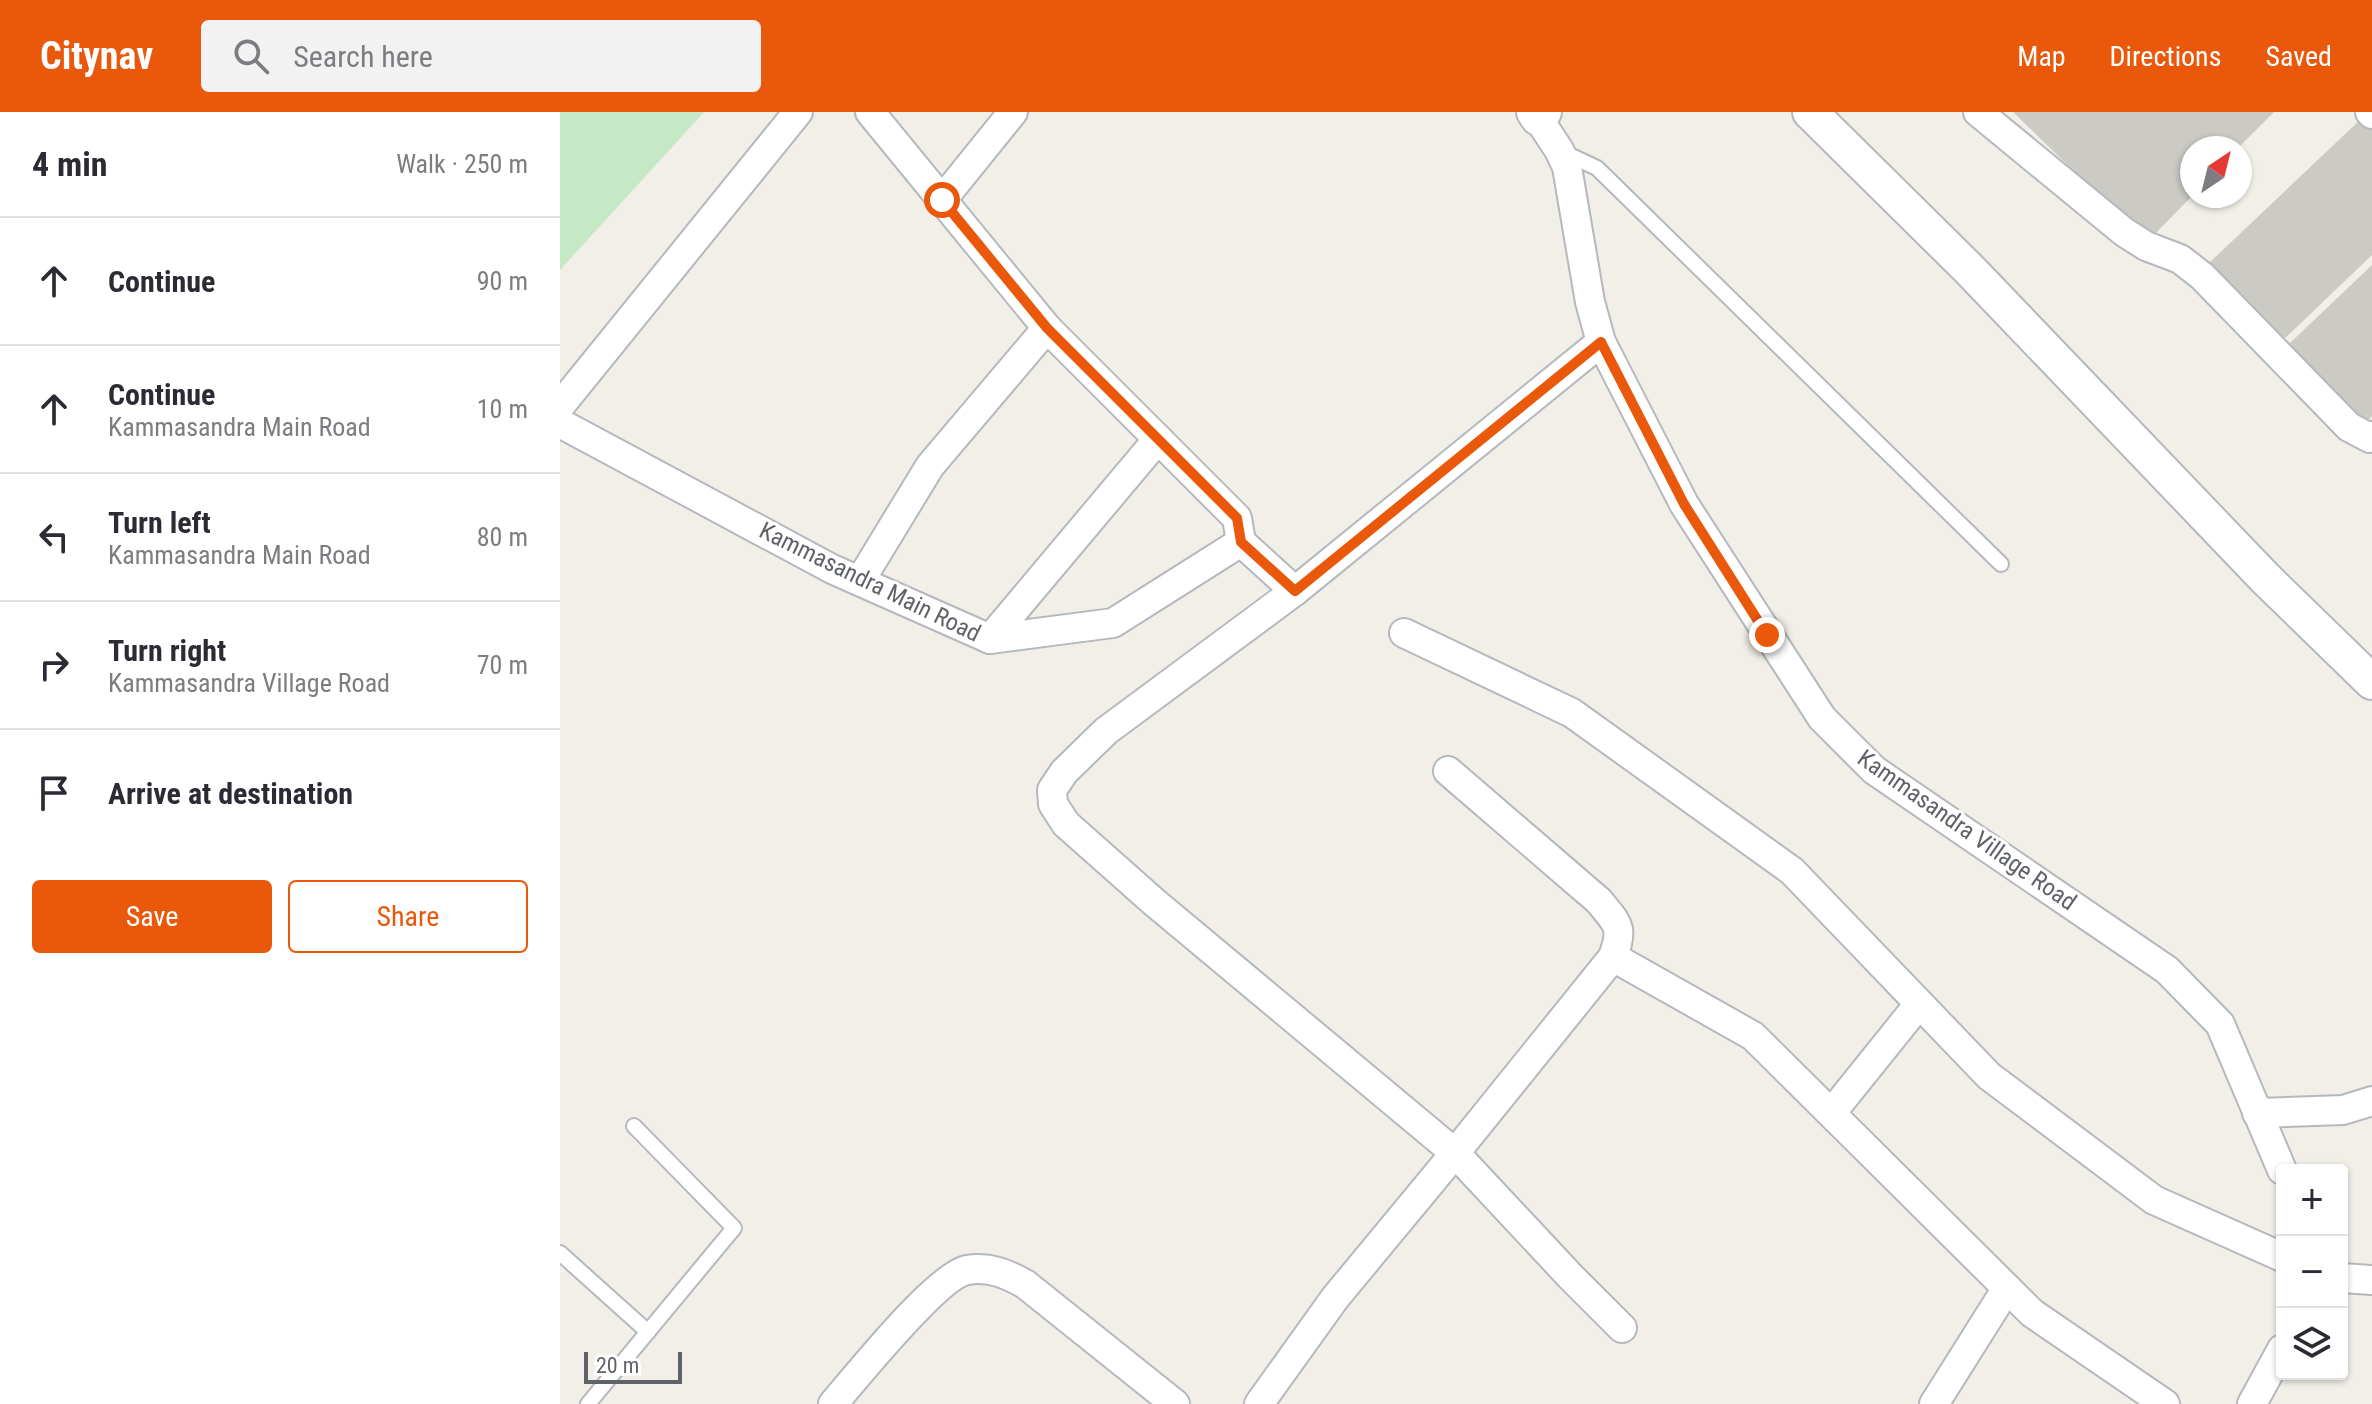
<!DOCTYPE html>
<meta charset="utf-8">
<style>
:root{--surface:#fff;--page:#f2f2f3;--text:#2b2b33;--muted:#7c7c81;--line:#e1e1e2;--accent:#ea580c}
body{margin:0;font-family:"Roboto Condensed",sans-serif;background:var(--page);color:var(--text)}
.controls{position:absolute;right:24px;bottom:24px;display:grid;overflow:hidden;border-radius:8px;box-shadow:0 2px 6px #0004}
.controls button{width:72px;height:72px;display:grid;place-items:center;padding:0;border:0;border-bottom:2px solid var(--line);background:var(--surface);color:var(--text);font:40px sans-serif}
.compass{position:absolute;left:1620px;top:24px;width:72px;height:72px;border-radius:50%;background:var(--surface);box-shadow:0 2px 6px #0004;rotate:35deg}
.scale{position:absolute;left:24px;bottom:20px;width:98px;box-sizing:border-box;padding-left:8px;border:4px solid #5f6368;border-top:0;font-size:22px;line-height:28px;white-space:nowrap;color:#5f6368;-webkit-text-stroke:6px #fff;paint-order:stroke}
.stop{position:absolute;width:24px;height:24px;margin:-18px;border:6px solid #ea580c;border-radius:50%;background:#fff}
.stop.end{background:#ea580c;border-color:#fff;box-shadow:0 2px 8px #0008}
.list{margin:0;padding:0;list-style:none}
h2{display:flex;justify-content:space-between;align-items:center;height:104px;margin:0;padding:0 32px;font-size:34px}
h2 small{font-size:26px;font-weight:400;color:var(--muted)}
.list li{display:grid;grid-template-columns:52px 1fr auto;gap:24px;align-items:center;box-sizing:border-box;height:128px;padding:0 32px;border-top:2px solid var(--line)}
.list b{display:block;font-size:30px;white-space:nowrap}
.list p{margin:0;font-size:26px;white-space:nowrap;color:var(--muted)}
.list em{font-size:26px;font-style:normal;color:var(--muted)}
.actions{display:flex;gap:16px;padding:24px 32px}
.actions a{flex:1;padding:18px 0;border:2px solid var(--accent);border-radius:8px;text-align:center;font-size:28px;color:var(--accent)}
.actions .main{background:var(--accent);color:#fff}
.icon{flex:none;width:44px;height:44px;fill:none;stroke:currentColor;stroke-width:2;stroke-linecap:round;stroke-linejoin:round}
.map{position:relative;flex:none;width:1812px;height:1292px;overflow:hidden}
header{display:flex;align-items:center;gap:48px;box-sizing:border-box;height:112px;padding:0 40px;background:var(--accent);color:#fff}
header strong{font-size:38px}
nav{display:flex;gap:44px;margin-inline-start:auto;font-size:28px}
.search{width:560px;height:72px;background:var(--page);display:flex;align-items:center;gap:20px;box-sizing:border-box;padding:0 28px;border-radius:8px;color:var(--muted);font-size:30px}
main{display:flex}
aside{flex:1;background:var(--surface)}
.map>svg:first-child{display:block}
</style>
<header>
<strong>Citynav</strong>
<div class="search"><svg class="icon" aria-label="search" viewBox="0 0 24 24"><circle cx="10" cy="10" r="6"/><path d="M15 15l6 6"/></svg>Search here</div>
<nav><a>Map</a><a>Directions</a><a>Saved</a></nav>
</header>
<main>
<aside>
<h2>4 min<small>Walk · 250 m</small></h2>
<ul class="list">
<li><svg class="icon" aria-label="ahead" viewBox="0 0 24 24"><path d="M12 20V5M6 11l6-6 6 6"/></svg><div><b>Continue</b></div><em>90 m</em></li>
<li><svg class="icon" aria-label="ahead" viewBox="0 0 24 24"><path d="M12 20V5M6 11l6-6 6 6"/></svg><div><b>Continue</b><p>Kammasandra Main Road</p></div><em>10 m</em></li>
<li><svg class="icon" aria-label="left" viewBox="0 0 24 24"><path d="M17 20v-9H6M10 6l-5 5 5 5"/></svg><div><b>Turn left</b><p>Kammasandra Main Road</p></div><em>80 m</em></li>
<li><svg class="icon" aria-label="right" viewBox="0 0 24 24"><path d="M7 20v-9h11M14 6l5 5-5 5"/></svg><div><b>Turn right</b><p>Kammasandra Village Road</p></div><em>70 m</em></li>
<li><svg class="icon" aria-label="arrive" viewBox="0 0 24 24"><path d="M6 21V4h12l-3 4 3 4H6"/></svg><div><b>Arrive at destination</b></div></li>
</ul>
<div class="actions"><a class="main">Save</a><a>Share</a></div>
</aside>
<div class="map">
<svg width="1812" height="1292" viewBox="0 0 1812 1292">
<rect width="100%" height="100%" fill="#f1efe8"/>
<polygon fill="#c5e8c5" points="0,0 144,0 0,158"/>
<g fill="#cccac5">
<polygon points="1453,0 1714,0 1678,36 1632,36 1632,84 1587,130"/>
<polygon points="1801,7 1812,18 1812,143 1722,229 1648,152"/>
<polygon points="1812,153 1812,304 1805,311 1729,232"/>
</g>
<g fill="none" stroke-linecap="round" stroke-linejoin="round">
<defs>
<g id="service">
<polyline points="1003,40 1037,56 1441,452"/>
<polyline points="0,1141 88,1220"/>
<polyline points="28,1292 174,1116 74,1014"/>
</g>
<g id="minor">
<polyline points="310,0 487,216 677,406 681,430"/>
<polyline points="1418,0 1564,120 1586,134 1620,147 1642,164 1789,315 1810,326 1812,324"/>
<polyline points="1810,0 1812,2"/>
<polyline points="978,6 999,38 1007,55 1030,190 1041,230 1124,392 1262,606 1314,658 1607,858 1660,912 1722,1058"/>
<polyline points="382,88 453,0"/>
<polyline points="0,294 238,0"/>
<polyline points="0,311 272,457 430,527 553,511 681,430 735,479 1041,230"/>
<polyline points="300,469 370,354 487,216"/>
<polyline points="844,521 1012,601 1232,759 1429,964 1594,1088 1722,1145"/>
<polyline points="430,527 598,327"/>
<path d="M888,659L1039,789C1058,813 1064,814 1053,845L895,1041L1010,1164L1062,1216"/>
<polyline points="1053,845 1193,924 1472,1201 1605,1292"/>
<polyline points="1270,999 1277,994 1359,892"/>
<polyline points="1697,1001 1783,998 1812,989"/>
<polyline points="1782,1166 1812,1168"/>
<path d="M273,1292C297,1264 377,1164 407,1158C429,1154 447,1162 465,1172L615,1292"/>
<polyline points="699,1292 775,1186 895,1041 594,790 506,712 493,692 492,678 504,660 546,619 735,479"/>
<polyline points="1374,1292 1447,1176"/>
<polyline points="1692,1292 1722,1237"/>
</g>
<g id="tertiary">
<polyline points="974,0 978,6 984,0"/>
<polyline points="1250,0 1410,158 1706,467 1812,570"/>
</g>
</defs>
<use href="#service" stroke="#b5b8bc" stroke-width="18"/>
<use href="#minor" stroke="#b5b8bc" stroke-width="32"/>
<use href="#tertiary" stroke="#b5b8bc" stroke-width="38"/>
<use href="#service" stroke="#fff" stroke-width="14"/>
<use href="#minor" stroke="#fff" stroke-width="28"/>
<use href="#tertiary" stroke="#fff" stroke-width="34"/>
</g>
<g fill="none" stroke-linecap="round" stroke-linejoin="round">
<polyline stroke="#ea580c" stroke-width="10" points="382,88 487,216 677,406 681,430 735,479 1041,230 1124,392 1207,523"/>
</g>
<g text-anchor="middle" stroke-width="6" stroke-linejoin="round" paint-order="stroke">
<g font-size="24" fill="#5f6368" stroke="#fff">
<text transform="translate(310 470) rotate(26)" y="8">Kammasandra Main Road</text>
<text transform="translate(1407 718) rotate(35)" y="8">Kammasandra Village Road</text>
</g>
</g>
</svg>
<div class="controls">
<button>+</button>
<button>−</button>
<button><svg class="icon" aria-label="layers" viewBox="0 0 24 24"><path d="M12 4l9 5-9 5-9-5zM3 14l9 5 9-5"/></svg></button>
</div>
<svg class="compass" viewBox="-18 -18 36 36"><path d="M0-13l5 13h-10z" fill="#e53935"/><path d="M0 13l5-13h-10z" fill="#7c7c81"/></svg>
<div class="scale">20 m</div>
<div class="stop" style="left:382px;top:88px"></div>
<div class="stop end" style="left:1207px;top:523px"></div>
</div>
</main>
